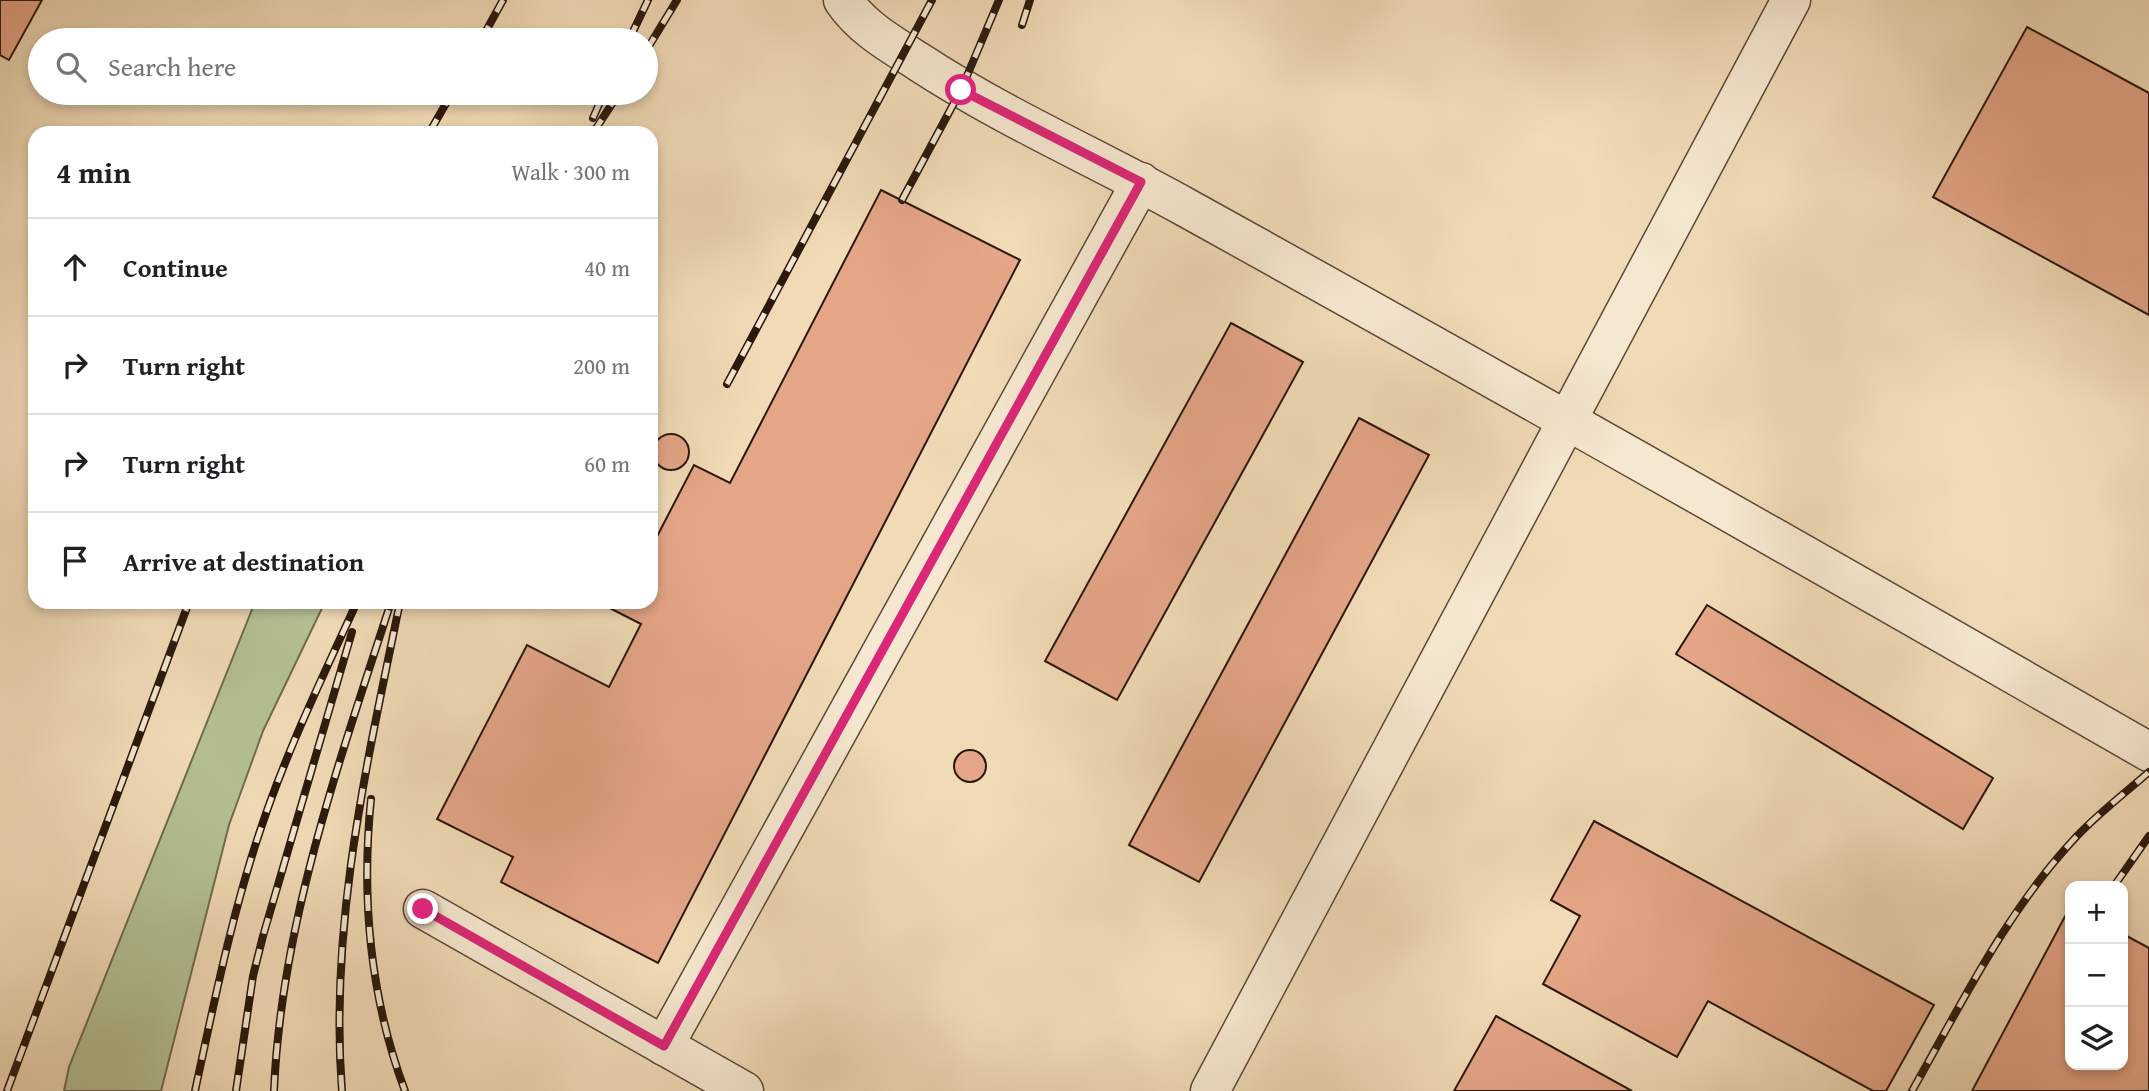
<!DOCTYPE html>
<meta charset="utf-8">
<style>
:root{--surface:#fff;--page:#f6f6f6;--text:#202124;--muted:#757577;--line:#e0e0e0}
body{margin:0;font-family:"Gentium Book Plus",serif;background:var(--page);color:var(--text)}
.controls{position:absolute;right:21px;bottom:21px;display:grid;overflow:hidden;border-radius:14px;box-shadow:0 4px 10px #0003}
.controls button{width:63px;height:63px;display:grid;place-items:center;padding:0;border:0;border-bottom:2px solid var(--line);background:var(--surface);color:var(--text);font:35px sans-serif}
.stop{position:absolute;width:21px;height:21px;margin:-16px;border:5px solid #db2777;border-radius:50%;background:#fff}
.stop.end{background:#db2777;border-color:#fff;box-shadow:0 2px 7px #0008}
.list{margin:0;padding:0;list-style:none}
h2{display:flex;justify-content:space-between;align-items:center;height:91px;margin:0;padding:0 28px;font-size:30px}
h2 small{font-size:23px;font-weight:400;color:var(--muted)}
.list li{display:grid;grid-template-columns:46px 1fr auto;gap:21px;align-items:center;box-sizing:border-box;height:98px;padding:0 28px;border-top:2px solid var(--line)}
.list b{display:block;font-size:26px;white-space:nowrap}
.list em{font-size:23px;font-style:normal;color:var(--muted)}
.icon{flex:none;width:38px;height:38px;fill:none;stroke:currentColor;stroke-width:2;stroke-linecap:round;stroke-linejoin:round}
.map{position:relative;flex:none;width:2149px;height:1091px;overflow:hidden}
.search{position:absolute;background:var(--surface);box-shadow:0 4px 10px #0003;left:28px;top:28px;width:630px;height:77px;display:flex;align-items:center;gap:18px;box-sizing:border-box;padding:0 24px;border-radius:38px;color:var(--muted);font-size:26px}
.panel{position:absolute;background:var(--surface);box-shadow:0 4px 10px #0003;left:28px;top:126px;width:630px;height:483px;border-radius:21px}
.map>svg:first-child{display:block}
</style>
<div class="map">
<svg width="2149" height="1091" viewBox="0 0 2149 1091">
<rect width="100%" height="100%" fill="#f1dbb7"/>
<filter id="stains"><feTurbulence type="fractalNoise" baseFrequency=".00286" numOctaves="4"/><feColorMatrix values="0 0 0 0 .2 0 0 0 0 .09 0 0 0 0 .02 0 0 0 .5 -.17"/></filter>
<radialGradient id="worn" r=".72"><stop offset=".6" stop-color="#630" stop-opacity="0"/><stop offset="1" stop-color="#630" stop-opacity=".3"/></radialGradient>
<polygon fill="#b4c193" stroke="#706c50" stroke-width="2" points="255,602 325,602 263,731 229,825 161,1091 64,1091 69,1067"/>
<g fill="#e5a688" stroke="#2b180c" stroke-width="2">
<polygon points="0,0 42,0 9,60 0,55"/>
<polygon points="2027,27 2149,93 2149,315 1933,197"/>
<polygon points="881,190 1020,260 658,963 501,882 513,857 437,819 527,645 609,687 641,624 598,602 651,602 651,548 694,465 730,483"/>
<polygon points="1231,323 1303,362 1117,700 1045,661"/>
<polygon points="1359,418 1429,455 1199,882 1129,845"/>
<circle cx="671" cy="452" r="18"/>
<polygon points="1707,605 1993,778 1963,829 1676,654"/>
<circle cx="970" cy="766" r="16"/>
<polygon points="1594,821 1934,1005 1886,1091 1873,1091 1708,1001 1677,1057 1543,984 1580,916 1551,900"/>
<polygon points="2070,907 2070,1065 2123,1065 2123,934 2149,948 2149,1091 1972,1091"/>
<polygon points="1496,1016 1632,1091 1454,1091"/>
</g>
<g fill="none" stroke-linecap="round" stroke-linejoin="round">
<defs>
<g id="minor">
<path d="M843,0C862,28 891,44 919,62C1003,117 1097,158 1185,207C1508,386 1829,568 2149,752"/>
<polyline points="423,909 744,1091"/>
<polyline points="664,1046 1141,182"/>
<polyline points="1210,1091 1791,0"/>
</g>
</defs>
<use href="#minor" stroke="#5c4937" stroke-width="41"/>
<use href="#minor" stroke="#f6e8d0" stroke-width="38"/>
<defs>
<g id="rail">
<polyline points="1022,25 1030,0"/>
<polyline points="481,40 503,0"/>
<polyline points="629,40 648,0"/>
<polyline points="646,51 677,0"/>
<polyline points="593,118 604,93"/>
<polyline points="429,133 452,93"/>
<polyline points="593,133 619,93"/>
<polyline points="902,200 961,90 999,0"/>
<polyline points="727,384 932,0"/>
<path d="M371,799C361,899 370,997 405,1091"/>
<polyline points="2114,886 2149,836"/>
<polyline points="7,1091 189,602"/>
<path d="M195,1091C214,1003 232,913 261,828C287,750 323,676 357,602"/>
<polyline points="236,1091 253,976 263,936 352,632"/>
<path d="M274,1091C281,923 340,760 391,602"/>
<path d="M342,1091C329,925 367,763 400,602"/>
<path d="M1912,1091C1962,1003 2007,910 2077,836C2099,813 2125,793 2149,772"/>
</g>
</defs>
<use href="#rail" stroke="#2b180c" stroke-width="8"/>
<use href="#rail" stroke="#f6e8d0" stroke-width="5" stroke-dasharray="16" stroke-linecap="butt"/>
</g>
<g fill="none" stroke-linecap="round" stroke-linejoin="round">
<polyline stroke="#db2777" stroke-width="9" points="423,909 664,1046 1141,182 961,90"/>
</g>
<rect width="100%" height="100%" filter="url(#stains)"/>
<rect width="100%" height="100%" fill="url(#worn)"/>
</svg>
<div class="controls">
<button>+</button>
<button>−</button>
<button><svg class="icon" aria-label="layers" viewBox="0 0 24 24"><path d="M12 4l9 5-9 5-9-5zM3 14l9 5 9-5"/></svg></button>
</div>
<div class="stop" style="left:961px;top:90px"></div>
<div class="stop end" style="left:423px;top:909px"></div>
<div class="search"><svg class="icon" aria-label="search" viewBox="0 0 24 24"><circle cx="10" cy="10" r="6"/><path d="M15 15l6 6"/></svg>Search here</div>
<section class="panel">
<h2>4 min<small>Walk · 300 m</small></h2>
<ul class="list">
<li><svg class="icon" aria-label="ahead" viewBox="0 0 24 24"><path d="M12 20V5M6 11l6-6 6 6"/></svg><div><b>Continue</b></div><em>40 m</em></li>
<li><svg class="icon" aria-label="right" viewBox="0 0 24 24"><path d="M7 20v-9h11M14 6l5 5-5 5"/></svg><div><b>Turn right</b></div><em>200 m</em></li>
<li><svg class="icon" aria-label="right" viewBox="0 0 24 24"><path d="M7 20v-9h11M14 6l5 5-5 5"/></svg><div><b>Turn right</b></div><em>60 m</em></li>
<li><svg class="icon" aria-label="arrive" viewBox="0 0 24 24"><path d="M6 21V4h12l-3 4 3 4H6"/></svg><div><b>Arrive at destination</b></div></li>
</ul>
</section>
</div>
